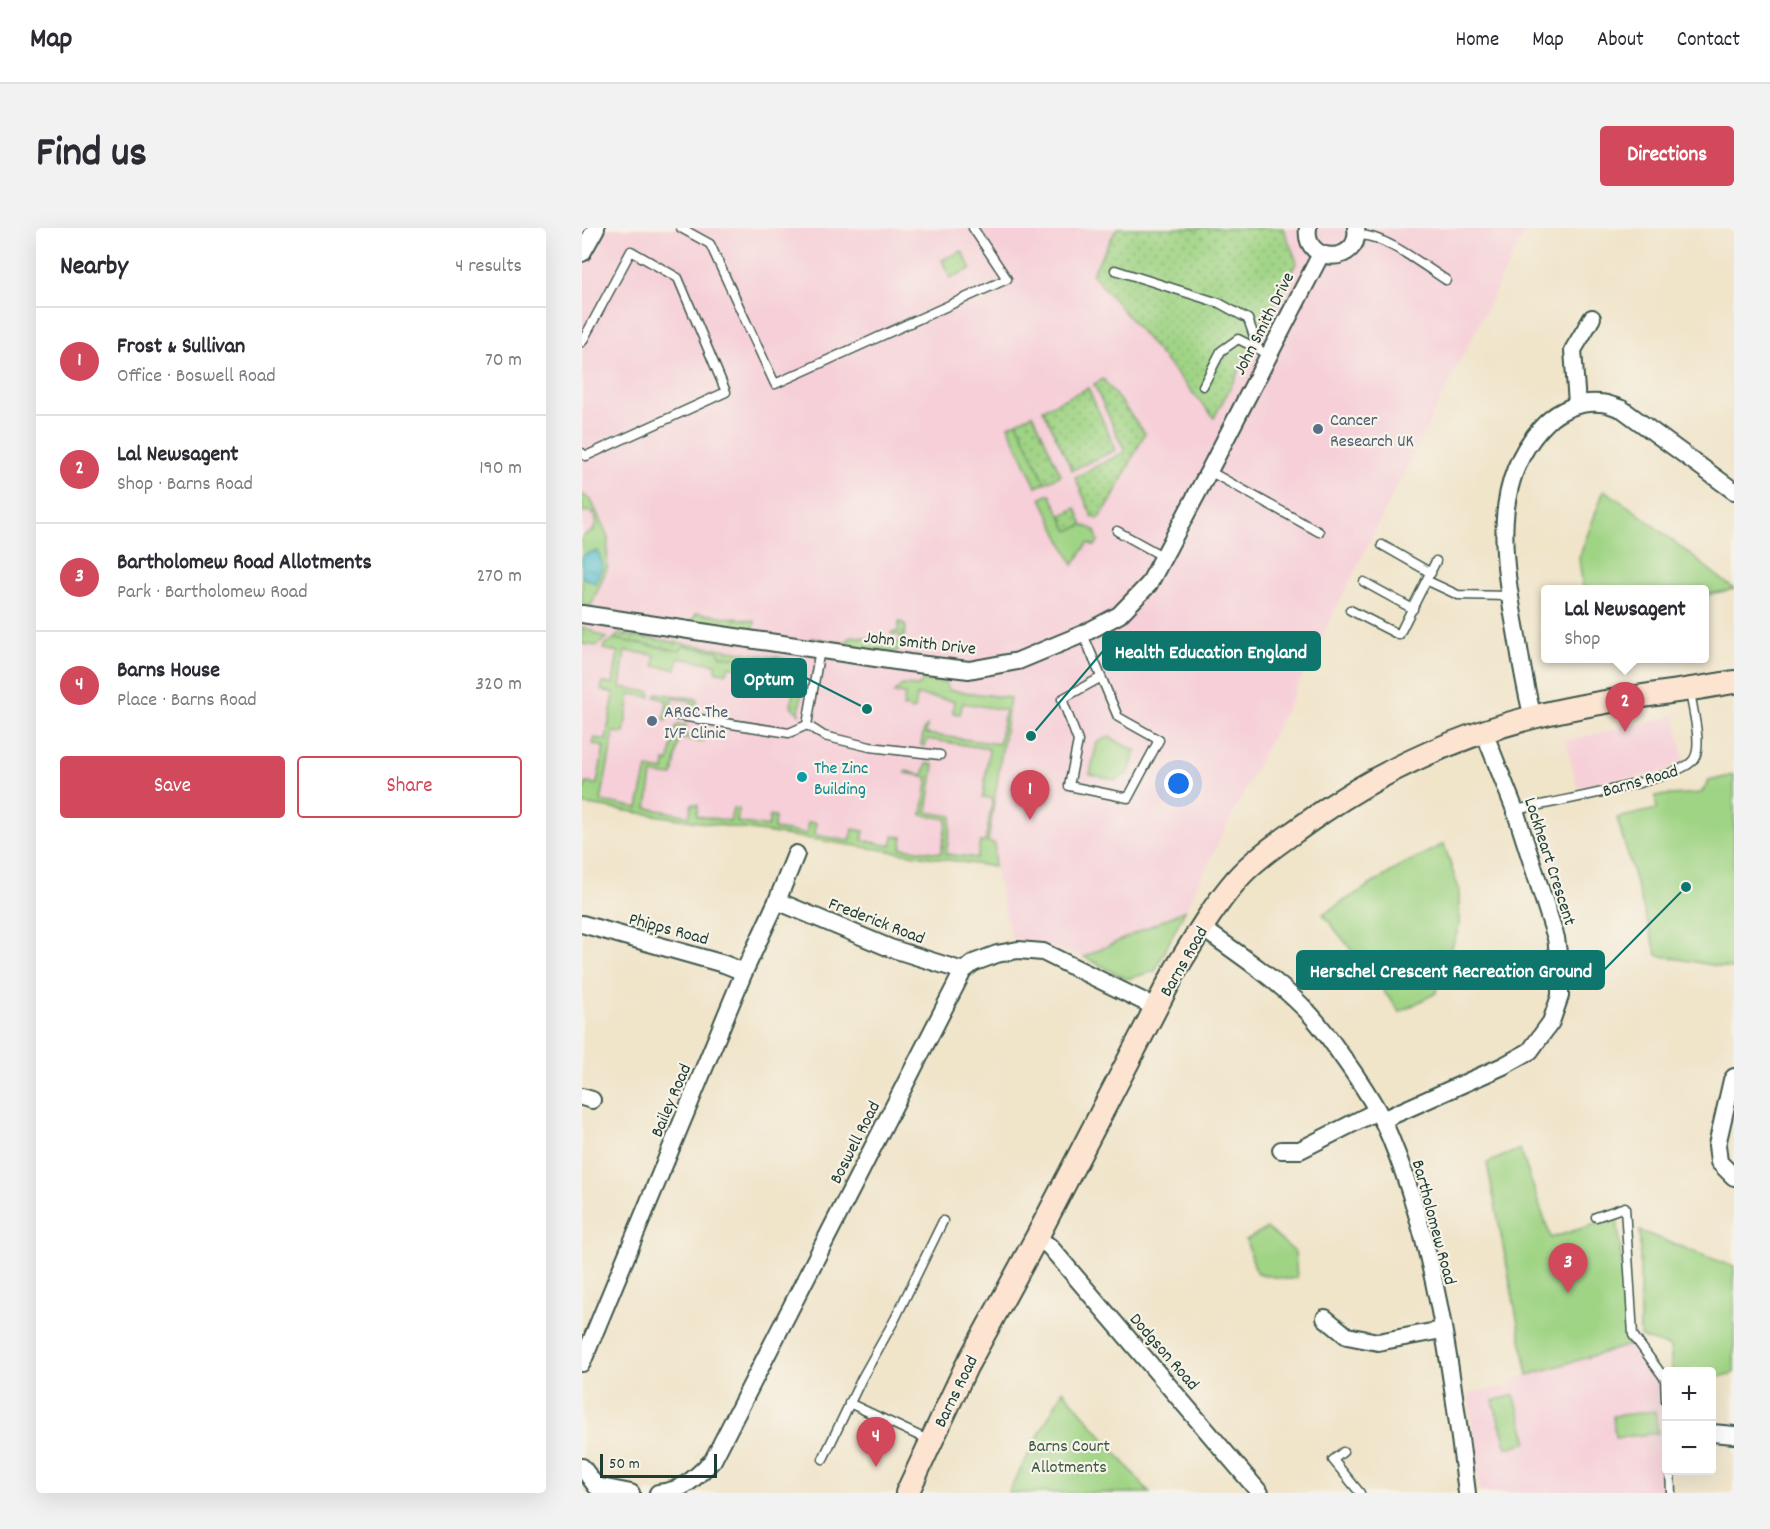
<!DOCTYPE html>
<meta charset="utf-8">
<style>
:root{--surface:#fff;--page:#f2f2f3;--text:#2b2b33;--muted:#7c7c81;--line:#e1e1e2;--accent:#d1495b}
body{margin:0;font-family:Dekko,sans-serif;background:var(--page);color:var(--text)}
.controls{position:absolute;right:18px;bottom:18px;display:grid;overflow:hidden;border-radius:6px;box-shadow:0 6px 24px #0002}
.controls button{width:54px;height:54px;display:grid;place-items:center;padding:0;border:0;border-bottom:2px solid var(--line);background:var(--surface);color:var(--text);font:30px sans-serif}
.scale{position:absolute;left:18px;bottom:15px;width:117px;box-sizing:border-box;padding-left:6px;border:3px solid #1f3d34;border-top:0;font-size:16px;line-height:21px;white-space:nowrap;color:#1f3d34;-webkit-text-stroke:4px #f7f3e8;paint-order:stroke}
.you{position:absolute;left:597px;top:556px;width:21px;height:21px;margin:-15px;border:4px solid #fff;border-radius:50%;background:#1a73e8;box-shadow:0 0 0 9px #1a73e833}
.badge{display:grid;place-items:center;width:39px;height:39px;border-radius:50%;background:var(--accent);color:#fff;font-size:20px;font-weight:700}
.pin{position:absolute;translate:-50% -50px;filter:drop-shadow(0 2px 3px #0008)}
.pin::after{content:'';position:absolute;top:32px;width:21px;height:18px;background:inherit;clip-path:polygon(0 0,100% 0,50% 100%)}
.popup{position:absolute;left:959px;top:357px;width:168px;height:78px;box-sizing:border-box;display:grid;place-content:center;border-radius:6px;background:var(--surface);filter:drop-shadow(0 2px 4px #0005);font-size:20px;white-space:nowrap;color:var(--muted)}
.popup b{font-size:22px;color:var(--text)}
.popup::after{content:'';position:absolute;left:50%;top:100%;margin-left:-12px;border:12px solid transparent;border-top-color:var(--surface)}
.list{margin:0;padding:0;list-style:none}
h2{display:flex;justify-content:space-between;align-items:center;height:78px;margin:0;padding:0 24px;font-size:26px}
h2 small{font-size:20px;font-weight:400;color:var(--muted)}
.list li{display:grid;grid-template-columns:39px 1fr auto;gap:18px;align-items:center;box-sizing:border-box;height:108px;padding:0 24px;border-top:2px solid var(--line)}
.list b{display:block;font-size:22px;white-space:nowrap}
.list p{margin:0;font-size:20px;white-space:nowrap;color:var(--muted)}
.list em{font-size:20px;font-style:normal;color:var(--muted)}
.actions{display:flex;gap:12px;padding:18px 24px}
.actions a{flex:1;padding:14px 0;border:2px solid var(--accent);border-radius:6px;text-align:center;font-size:21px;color:var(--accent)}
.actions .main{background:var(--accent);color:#fff}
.map{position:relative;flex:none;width:1152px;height:1265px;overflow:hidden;border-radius:6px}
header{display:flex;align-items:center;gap:36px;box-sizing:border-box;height:84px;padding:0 30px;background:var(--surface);border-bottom:2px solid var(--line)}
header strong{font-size:28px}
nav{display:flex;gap:33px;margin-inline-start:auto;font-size:21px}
.intro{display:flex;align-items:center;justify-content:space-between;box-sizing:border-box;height:144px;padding:0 36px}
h1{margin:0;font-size:42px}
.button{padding:15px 27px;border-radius:6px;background:var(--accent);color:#fff;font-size:21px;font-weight:700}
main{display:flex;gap:36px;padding:0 36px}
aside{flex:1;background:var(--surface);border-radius:6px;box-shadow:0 6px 24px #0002}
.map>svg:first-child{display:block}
</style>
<header>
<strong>Map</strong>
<nav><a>Home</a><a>Map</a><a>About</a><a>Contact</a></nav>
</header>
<div class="intro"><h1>Find us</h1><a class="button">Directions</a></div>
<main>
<aside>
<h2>Nearby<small>4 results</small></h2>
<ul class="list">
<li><span class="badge">1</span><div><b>Frost &amp; Sullivan</b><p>Office · Boswell Road</p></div><em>70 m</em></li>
<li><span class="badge">2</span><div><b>Lal Newsagent</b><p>Shop · Barns Road</p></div><em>190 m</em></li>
<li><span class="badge">3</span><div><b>Bartholomew Road Allotments</b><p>Park · Bartholomew Road</p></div><em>270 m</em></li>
<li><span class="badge">4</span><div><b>Barns House</b><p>Place · Barns Road</p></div><em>320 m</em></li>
</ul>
<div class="actions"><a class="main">Save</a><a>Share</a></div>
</aside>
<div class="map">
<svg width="1152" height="1265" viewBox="0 0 1152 1265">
<defs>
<pattern id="grass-dots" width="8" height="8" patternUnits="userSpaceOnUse" patternTransform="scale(1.5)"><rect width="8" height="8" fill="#a0d485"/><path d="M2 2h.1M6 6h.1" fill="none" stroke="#82ad6e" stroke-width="1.8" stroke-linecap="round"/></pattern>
<pattern id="water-ripples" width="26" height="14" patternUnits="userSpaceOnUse" patternTransform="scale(1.5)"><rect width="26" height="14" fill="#52bdcd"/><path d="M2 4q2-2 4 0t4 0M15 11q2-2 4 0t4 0" fill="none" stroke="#439ba7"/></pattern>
</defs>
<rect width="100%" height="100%" fill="#f7f3e8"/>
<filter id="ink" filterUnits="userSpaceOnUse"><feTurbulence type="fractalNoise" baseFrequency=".0167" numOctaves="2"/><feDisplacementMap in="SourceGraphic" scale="12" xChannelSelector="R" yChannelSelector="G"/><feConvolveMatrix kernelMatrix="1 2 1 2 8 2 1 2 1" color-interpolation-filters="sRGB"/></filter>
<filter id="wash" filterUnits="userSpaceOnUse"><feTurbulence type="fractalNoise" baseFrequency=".008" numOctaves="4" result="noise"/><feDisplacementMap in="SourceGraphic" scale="24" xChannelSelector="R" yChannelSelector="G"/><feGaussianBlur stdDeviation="1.35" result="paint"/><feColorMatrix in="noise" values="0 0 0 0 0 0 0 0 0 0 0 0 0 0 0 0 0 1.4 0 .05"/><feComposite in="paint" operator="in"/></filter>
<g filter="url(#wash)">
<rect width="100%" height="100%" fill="#f0e4c9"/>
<g fill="#f6cfd8">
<polygon points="0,0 945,0 603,682 502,729 434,711 430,712 412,639 0,576"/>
<polygon points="1093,487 1102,532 1082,543 1004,560 995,558 984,513"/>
<polygon points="1048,1117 1075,1151 1077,1157 1083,1265 898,1265 886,1165 930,1158 928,1152"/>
</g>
<g fill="url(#grass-dots)" stroke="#60885c" stroke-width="1.5">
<polygon points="535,0 701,0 715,34 632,190 510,46"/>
<polygon points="521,151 563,205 529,273 516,291 510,288 493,249 543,224 512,156"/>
<polygon points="506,160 534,222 490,242 461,181"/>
<polygon points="451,186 479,247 463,255 435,194"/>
<polygon points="494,280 501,297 486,303 479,287"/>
<polygon points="115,385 173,393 171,405 108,395"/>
<polygon points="317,394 321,395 324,399 320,419 313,424 228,415 230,410 263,415 270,408 317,414 319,413 319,408 309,406 310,404 316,404"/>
<polygon points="37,406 194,429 186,433 139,428 136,423 101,418 98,423 32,411"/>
<polygon points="221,455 217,486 209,478 212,457"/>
</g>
<g fill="#a0d485" stroke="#60885c" stroke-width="1.5">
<polygon points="380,23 389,41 368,50 360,32"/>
<polygon points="435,194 463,255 454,259 426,198"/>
<polygon points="1022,262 1053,283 1152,361 1123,367 1122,362 1001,361 997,330"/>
<polygon points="0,266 9,272 26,309 25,340 9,378 0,376 0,309 12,302 12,299 15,297 12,285 9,286 8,283 0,284"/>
<polygon points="468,266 486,303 501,297 513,302 516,313 513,318 506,315 491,337 459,270"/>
<path d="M0,399C10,401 15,408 25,410L14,418L0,416Z"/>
<polygon points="32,411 98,423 101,418 136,423 139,428 186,433 196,429 221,434 224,442 222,453 212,457 213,449 147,438 145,445 134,444 134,436 97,430 94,441 72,438 73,427 43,423 38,459 68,464 69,469 48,466 42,505 32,504 19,573 56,580 65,540 82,543 83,533 87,534 94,499 96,497 104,497 102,507 121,510 121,514 97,510 91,548 70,546 65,580 107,588 110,576 116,577 115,588 148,593 151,580 157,581 155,594 186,599 188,588 193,589 192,601 224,606 226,594 234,595 233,607 268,613 271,601 282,603 280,612 309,618 311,608 321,609 319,620 359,625 365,591 340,587 346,549 323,545 324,543 341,547 345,535 352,537 345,584 370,588 364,626 395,630 398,614 403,614 411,571 401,569 407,521 345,511 343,518 339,517 342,501 345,498 344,506 417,516 423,482 381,475 378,486 371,485 372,473 335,467 333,481 328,482 324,479 321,480 323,466 312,465 320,457 336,458 342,452 364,455 366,462 428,470 406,614 413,616 412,639 0,576 0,560 3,560 4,555 15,556 22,519 11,516 13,510 24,512 32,465 19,462 21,455 31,456 36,424 21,421 22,417"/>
<polygon points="76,465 115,471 114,482 109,482 110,473 91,470 85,492 82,492 85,472 73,469"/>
<polygon points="527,509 554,523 546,546 533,552 508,546 515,514"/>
<polygon points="1152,547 1152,741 1075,727 1035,590 1075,581 1073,568 1119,565 1127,553"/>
<polygon points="862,616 877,662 877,699 854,765 818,784 741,686 822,636"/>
<polygon points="603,682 573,743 545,751 502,729"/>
<polygon points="938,921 969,1010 1035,989 1048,1117 946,1147 905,935"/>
<polygon points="685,1000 713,1024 715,1050 705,1051 675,1046 664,1012"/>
<polygon points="1058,1003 1152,1039 1152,1145 1130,1151 1130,1144 1090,1143 1088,1119 1058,1109"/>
<polygon points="481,1162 568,1265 426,1265"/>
<polygon points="932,1167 946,1214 925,1220 911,1173"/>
<polygon points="1073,1183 1076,1205 1033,1210 1031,1188"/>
</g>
<polygon fill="url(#water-ripples)" stroke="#387d80" stroke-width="1.5" points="16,323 21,338 13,355 0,349 0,328 6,325"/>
</g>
<g filter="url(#ink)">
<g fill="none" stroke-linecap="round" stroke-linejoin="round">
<defs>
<g id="lane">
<polyline points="99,0 128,16 193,156 425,51 391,0"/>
<path d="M775,7C800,5 842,38 864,52"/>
<polyline points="533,42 637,75 666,91 676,120"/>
<polyline points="0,114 49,23 96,50 144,164 4,228 0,225"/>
<polyline points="621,158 639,123 656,111 678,122"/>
<polyline points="627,243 737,304"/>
<polyline points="535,303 582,329"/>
<polyline points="800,317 849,345"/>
<polyline points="846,353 876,367 927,368"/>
<polyline points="782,354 831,381"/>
<polyline points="768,382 817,407 854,333"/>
<polyline points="501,406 536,489 577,512 546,570 487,558 496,513 480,471 518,450"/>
<polyline points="92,487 207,505 225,497"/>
<polyline points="225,497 242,508 288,519 358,527"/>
<polyline points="225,497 238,421"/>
<path d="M933,582C962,576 1100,552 1112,531C1121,517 1110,480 1108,463"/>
<polyline points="1014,989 1043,979 1051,1107 1083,1151 1084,1173"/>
<polyline points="267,1175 348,1213"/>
<polyline points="761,1224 751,1232 778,1265"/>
<polyline points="241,1231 280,1150 313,1091 361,993"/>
<polyline points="1088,1242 1089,1265"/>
</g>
<g id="street">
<path d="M726,0C721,38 780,36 774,0"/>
<polyline points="0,25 14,0"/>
<polyline points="995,176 991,122 1010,90"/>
<polyline points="0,386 327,435 387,442 436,433 501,406 537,387 567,356 627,243 739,26"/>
<path d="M951,489C943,461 939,432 934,403C921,333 907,251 964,195C977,182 998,173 1018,175C1025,175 1033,179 1040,181L1152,263"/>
<polyline points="195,673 308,720 381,743"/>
<polyline points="0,696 142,736 162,744"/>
<path d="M620,700C654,724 690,748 720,778C734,791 746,808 757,824C773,846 789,869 801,893C852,1005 870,1143 885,1265"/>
<polyline points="1152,849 1150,852 1135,917 1137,934 1152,949"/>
<polyline points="0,869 10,872"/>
<polyline points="800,892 921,838 948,823 969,794 978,768 978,740 974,710 933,582 902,504"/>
<polyline points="699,922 718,922 795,883"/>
<polyline points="455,1009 468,1019 678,1265"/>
<polyline points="743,1090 765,1108 796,1114 860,1102"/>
<polyline points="0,1135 162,744 195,673 214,626"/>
<polyline points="1130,1205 1152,1207"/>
<polyline points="0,1239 14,1258"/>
<polyline points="14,1258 49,1265"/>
<path d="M76,1265C102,1263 113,1250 131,1232L381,743L391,735L415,726L436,722L461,724L575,780"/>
</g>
<path id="secondary" d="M325,1265L384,1139L455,1009L594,741C613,710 631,679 655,651C673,630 703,611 726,594C793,546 870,510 951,489C1017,472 1085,466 1152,454"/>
</defs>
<use href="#lane" stroke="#3e564a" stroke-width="11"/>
<use href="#street" stroke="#3e564a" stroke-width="20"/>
<use href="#secondary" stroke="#3e564a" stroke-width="26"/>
<use href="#lane" stroke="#fff" stroke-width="8"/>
<use href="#street" stroke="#fff" stroke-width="16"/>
<use href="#secondary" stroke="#fde4d1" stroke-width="22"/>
</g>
</g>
<g fill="#5c6f8a" stroke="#f7f3e8" stroke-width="2">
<circle cx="736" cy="201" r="6"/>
<circle cx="70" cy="493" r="6"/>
</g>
<circle fill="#0f9aa8" stroke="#f7f3e8" stroke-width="2" cx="220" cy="549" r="6"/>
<g text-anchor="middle" stroke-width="4.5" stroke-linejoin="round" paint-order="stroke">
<g font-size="18" fill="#1f3d34" stroke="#f7f3e8">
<text transform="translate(681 95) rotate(-63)" y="6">John Smith Drive</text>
<text transform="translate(338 414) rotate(6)" y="6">John Smith Drive</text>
<text transform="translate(1058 552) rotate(-16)" y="6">Barns Road</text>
<text transform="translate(969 633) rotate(72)" y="6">Lockheart Crescent</text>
<text transform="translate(295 692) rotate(21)" y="6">Frederick Road</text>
<text transform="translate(87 700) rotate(15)" y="6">Phipps Road</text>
<text transform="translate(601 733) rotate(-60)" y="6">Barns Road</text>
<text transform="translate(88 872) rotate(-67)" y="6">Bailey Road</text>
<text transform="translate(272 914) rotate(-63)" y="6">Boswell Road</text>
<text transform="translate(853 994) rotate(75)" y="6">Bartholomew Road</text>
<text transform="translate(583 1123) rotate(49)" y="6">Dodgson Road</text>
<text transform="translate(373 1163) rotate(-64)" y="6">Barns Road</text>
</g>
<g font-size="18" fill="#4e5e75" stroke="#f7f3e8" text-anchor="start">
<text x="748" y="197">Cancer<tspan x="748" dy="21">Research UK</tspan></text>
<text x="82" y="489">ARGC The<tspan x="82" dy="21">IVF Clinic</tspan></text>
</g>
<g font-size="18" fill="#0d838f" stroke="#f7f3e8" text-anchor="start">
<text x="232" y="545">The Zinc<tspan x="232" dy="21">Building</tspan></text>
</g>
<g font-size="18" fill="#395b44" stroke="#f7f3e8">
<text x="487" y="1223">Barns Court<tspan x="487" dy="21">Allotments</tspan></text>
</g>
</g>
<path fill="none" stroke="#0f766e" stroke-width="2" d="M449 508L521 423M285 481L224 450M1104 659L1022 742"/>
<g fill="#0f766e" stroke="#f7f3e8" stroke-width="2">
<circle cx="449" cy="508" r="6"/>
<circle cx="285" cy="481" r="6"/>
<circle cx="1104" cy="659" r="6"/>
</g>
<g fill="#0f766e" stroke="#0f766e" stroke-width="2">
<rect x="521" y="404" width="217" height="38" rx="6"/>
<rect x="150" y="431" width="74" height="38" rx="6"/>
<rect x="715" y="723" width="307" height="38" rx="6"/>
</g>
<g font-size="20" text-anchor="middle" font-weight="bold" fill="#fff">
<text x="629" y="430">Health Education England</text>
<text x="187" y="457">Optum</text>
<text x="869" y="749">Herschel Crescent Recreation Ground</text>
</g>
</svg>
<div class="controls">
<button>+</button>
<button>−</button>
</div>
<div class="scale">50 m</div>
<div class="you"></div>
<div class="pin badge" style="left:448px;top:592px">1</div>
<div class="pin badge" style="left:1043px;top:504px">2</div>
<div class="popup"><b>Lal Newsagent</b>Shop</div>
<div class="pin badge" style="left:986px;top:1065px">3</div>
<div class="pin badge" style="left:294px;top:1239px">4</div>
</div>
</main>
